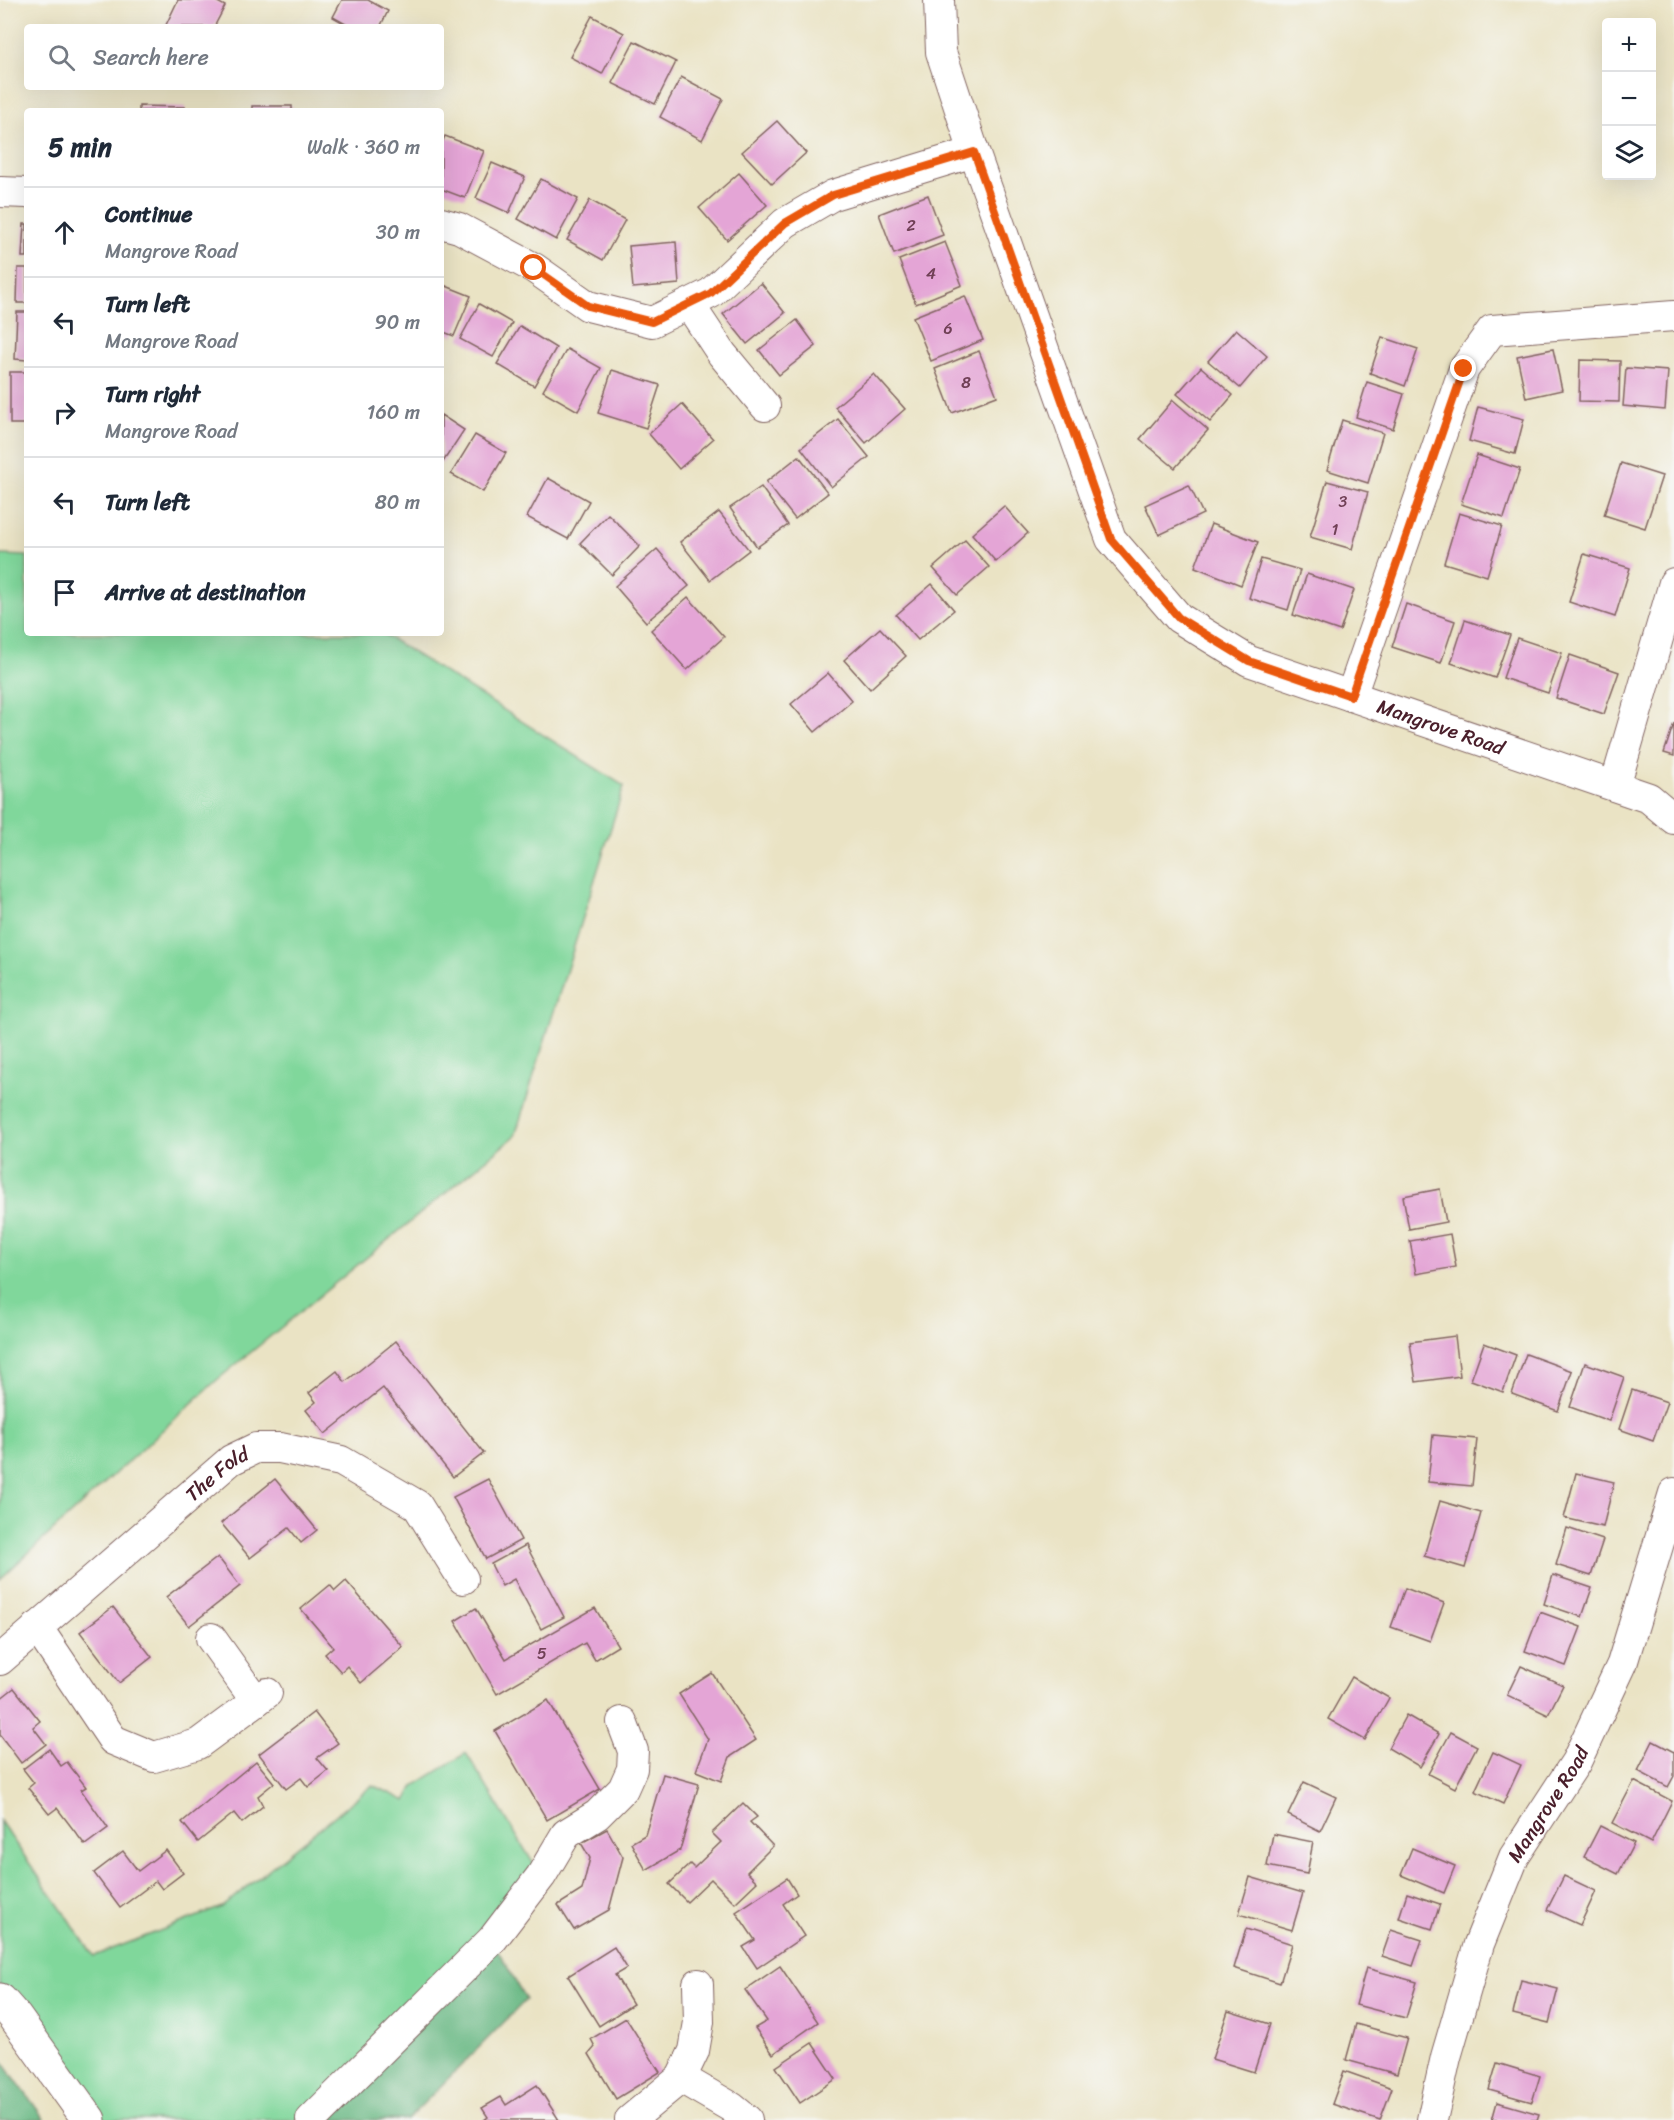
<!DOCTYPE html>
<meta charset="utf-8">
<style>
:root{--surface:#fff;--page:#f2f2f3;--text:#1f2937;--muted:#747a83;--line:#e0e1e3}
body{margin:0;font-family:Sriracha,sans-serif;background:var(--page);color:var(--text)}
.controls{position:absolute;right:18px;top:18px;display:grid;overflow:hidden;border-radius:6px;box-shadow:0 6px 24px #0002}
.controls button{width:54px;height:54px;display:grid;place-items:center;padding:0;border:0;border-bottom:2px solid var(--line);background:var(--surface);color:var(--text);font:30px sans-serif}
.stop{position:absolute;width:18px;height:18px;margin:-14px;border:4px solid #ea580c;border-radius:50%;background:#fff}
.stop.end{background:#ea580c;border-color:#fff;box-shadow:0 2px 6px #0008}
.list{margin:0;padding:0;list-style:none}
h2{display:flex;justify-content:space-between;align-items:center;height:78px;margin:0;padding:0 24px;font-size:26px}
h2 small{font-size:20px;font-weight:400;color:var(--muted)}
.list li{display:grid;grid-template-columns:39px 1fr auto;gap:18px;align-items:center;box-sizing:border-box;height:90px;padding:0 24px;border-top:2px solid var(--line)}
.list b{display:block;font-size:22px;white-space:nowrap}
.list p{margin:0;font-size:20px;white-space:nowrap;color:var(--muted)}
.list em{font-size:20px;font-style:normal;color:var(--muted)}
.icon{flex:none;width:33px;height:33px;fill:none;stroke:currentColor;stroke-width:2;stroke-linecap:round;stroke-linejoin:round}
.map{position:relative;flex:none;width:1674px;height:2120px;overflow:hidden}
.search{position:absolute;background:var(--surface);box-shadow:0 6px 24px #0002;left:24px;top:24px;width:420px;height:66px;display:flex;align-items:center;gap:15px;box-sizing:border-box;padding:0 21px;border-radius:6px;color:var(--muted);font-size:22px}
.panel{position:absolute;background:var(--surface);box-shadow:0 6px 24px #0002;left:24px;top:108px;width:420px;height:528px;border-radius:6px}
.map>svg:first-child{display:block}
</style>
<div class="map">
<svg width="1674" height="2120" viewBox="0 0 1674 2120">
<rect width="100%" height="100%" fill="#f6f6f2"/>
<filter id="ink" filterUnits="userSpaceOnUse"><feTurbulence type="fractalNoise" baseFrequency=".0167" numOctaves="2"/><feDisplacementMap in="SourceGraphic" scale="12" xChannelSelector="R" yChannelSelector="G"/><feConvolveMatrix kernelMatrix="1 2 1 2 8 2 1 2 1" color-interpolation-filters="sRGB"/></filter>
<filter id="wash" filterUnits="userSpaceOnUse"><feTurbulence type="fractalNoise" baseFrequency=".008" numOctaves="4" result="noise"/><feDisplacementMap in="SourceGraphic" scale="24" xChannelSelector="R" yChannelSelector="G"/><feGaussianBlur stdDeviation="1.35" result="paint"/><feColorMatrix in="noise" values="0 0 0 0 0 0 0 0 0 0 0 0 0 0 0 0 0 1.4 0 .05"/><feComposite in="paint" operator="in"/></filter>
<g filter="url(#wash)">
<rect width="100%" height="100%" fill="#eae3c4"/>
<g fill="#80d79b" stroke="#657b63" stroke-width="1.5">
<polygon points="0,555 27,556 27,633 382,633 624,786 515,1136 217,1380 0,1579"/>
<polygon points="466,1753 541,1876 311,2120 89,2120 0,2000 0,1821 94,1956 222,1907 373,1785 406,1801 414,1786"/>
</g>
<g fill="#68b883" stroke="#596c57" stroke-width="1.5">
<polygon points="492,1940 526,2000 407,2120 311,2120"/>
<polygon points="0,2058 45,2120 0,2120"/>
</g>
<g id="blocks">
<g fill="#e4a5d6">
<polygon points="178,0 214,0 225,6 214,27 165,27"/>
<polygon points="342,0 368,0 388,11 380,27 351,27 333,17"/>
<polygon points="592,16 624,33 602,74 570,57"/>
<polygon points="634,41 676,62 655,104 612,83"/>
<polygon points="681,77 723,99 702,140 660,117"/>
<polygon points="139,106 185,107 185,111 139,111"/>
<rect x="252" y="106" width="40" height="5"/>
<polygon points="777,121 806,153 772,184 742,152"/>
<polygon points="445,136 484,151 465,198 441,189 441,145"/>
<polygon points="492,163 525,177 509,213 476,198"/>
<polygon points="739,173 767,205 727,240 699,208"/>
<polygon points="541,179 578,199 556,240 518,219"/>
<polygon points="928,195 943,235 894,254 879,214"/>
<polygon points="590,200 625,220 603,260 567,240"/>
<polygon points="24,224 27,224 27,257 22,257"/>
<polygon points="676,242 679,284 633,288 629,246"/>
<polygon points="945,242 962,285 916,304 899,260"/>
<polygon points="18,268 27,268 27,303 17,303"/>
<polygon points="761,283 785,313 747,344 723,314"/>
<polygon points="441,284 471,296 454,336 441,331"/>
<polygon points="965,296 983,340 931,361 913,317"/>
<polygon points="479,304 512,323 493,357 460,339"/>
<polygon points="17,312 27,312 27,360 15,359"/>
<polygon points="797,320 816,346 779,375 759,350"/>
<polygon points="520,326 556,348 534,386 497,364"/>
<polygon points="1236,329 1267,356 1240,388 1208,361"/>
<polygon points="1382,337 1418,349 1405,386 1370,373"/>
<polygon points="567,349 601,368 578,411 543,391"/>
<polygon points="1553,349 1562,390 1526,398 1517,356"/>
<polygon points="979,351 997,396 952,413 935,369"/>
<polygon points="1580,360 1620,361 1619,402 1579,401"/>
<polygon points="1201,367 1233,395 1210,422 1177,394"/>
<polygon points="1626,368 1668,371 1665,410 1623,406"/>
<polygon points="612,370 660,385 646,428 598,413"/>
<rect x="10" y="372" width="17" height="52"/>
<polygon points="874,374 905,409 866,443 835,407"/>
<polygon points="1367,382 1404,394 1393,429 1356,417"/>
<polygon points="1173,400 1208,430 1175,468 1140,439"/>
<polygon points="682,404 713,439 679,469 649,434"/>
<polygon points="1478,407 1524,419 1515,454 1469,441"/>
<polygon points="441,415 464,430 441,465"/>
<polygon points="838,419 869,457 831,487 801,448"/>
<polygon points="1342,420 1383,433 1368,483 1327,470"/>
<polygon points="475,435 506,453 483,492 451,474"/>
<polygon points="1477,455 1520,469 1504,518 1461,504"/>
<polygon points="799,456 828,493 795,519 766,482"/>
<polygon points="1621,463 1662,476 1645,528 1604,515"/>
<polygon points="548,478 589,501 568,539 527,517"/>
<polygon points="1327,481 1368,492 1352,549 1310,537"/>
<polygon points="1189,485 1203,514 1159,535 1145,505"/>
<polygon points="761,487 788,525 757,547 730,508"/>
<polygon points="1004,506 1028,533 996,562 972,534"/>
<polygon points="719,512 749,550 710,580 680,542"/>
<polygon points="1459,513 1502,526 1487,576 1444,563"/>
<polygon points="608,514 640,546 612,575 580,543"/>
<polygon points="1211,524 1258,542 1241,585 1195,567"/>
<polygon points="965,540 989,567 957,595 933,568"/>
<polygon points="657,549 689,586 646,622 615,586"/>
<polygon points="1584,554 1630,568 1615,617 1569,602"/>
<polygon points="1261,559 1300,570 1288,610 1249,598"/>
<polygon points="1307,574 1354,590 1340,631 1293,615"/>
<polygon points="932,584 954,610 918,640 896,615"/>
<polygon points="688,597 724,637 687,670 651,630"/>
<polygon points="1406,604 1455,621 1441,663 1392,647"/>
<polygon points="1465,620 1510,635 1495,678 1451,663"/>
<polygon points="880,628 906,656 870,689 844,660"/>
<polygon points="1517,638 1562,653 1548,693 1503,678"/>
<polygon points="1570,655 1619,672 1604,714 1556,698"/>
<polygon points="828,673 852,701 815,732 791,704"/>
<polygon points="1674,723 1674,756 1664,753"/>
<polygon points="1440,1189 1446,1222 1409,1229 1403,1196"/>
<polygon points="1450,1234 1456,1267 1416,1274 1410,1241"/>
<polygon points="1455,1336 1460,1376 1416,1382 1410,1342"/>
<polygon points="396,1341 484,1453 453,1477 383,1388 325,1434 306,1410 316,1402 309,1393 337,1371 345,1382"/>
<polygon points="1484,1343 1516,1355 1503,1392 1471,1380"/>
<polygon points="1526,1354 1572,1371 1558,1411 1512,1394"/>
<polygon points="1585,1363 1624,1377 1609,1421 1570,1407"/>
<polygon points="1632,1390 1667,1402 1653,1441 1619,1429"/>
<polygon points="1433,1435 1477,1439 1472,1486 1428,1482"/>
<polygon points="1576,1473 1614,1482 1603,1527 1564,1518"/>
<polygon points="275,1479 317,1530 301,1543 289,1528 250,1558 221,1523"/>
<polygon points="488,1479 521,1540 486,1559 453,1497"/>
<polygon points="1440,1501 1481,1513 1465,1568 1424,1556"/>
<polygon points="1567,1528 1603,1540 1591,1576 1556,1565"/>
<polygon points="526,1545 564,1617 541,1629 514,1579 502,1586 491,1564"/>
<polygon points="218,1557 240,1586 189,1626 166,1597"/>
<polygon points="1553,1575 1592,1588 1582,1617 1544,1604"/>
<polygon points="346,1581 403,1647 361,1683 347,1666 341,1672 325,1654 333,1647 301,1609 330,1585 335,1591"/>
<polygon points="1405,1588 1444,1603 1430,1641 1391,1627"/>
<polygon points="113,1607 152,1657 119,1683 80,1632"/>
<polygon points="476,1608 506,1659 595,1608 618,1646 595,1660 585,1643 497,1694 455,1621"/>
<polygon points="1540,1612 1581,1627 1566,1666 1525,1651"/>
<polygon points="1521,1666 1563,1685 1548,1715 1507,1695"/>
<polygon points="712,1673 756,1740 730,1757 721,1781 696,1771 708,1739 679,1694"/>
<polygon points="1352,1677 1389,1698 1365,1740 1328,1719"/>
<polygon points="14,1688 40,1721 33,1727 46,1744 21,1763 0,1735 0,1699"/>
<polygon points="548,1700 600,1789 547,1820 495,1731"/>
<polygon points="314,1712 338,1743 317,1758 328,1771 308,1787 301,1778 286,1789 259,1754"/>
<polygon points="1406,1715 1439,1734 1420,1767 1388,1748"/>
<polygon points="1451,1732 1477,1746 1455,1788 1428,1774"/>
<polygon points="1653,1741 1674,1752 1674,1776 1668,1787 1638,1771"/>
<polygon points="49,1749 61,1766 67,1762 86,1787 81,1790 108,1828 85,1845 57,1808 49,1814 28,1788 34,1783 23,1769"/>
<polygon points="1493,1752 1521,1765 1503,1804 1475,1791"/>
<polygon points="256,1761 274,1783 258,1796 263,1806 242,1823 234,1813 198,1842 182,1822"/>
<polygon points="663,1774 699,1784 680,1850 646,1870 631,1843 645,1835"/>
<polygon points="1634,1781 1672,1801 1651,1843 1612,1823"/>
<polygon points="1304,1782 1336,1797 1320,1831 1288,1815"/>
<polygon points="743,1803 757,1817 750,1822 773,1846 747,1872 757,1882 735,1903 711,1879 687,1902 669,1884 690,1864 694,1868 721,1842 712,1833"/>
<polygon points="1600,1826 1634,1843 1618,1874 1584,1857"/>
<polygon points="607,1829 623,1857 609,1910 574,1930 558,1905 582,1890 590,1858 581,1843"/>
<polygon points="1273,1834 1313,1842 1307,1874 1267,1866"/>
<polygon points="1412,1848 1455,1866 1444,1893 1401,1875"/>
<polygon points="166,1850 183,1873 162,1889 156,1881 120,1908 94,1873 123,1851 138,1871"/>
<polygon points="1564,1876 1596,1891 1580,1925 1547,1910"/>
<polygon points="1250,1877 1303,1893 1292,1930 1239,1914"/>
<polygon points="787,1878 797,1894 783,1904 804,1936 757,1968 743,1947 755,1940 736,1912"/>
<polygon points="1407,1893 1440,1904 1432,1929 1399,1918"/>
<polygon points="1246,1929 1292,1944 1280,1983 1234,1968"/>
<polygon points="1391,1930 1422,1940 1413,1966 1382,1956"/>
<polygon points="614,1947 627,1968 615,1975 633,2004 599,2026 568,1976"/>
<polygon points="780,1966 818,2022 773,2054 755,2028 767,2021 745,1990"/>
<polygon points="1366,1968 1417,1982 1406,2018 1356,2005"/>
<polygon points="1521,1980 1558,1989 1549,2023 1513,2014"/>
<polygon points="1228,2011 1270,2024 1254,2072 1212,2059"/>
<polygon points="626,2018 660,2072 616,2099 589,2054 595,2047 591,2039"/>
<polygon points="1356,2024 1407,2038 1397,2074 1346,2060"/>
<polygon points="812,2043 836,2079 800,2103 776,2067"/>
<polygon points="1497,2063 1540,2076 1532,2102 1489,2090"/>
<polygon points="1344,2071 1392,2088 1380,2120 1332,2104"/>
<polygon points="537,2085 559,2120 484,2120 488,2117 482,2108 501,2097 506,2105"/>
<polygon points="1497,2102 1539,2114 1537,2120 1492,2120"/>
</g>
</g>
</g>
<g filter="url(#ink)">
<use href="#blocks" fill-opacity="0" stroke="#826461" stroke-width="1.5"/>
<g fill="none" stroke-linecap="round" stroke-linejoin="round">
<defs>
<g id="minor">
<polyline points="939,0 941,52 974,152"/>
<polyline points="0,192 27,193"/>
<path id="s1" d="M441,223L459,228L534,268L588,306L652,322L711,293L785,223L833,195L974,152L1111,539L1179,618L1249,661L1649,798L1674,819"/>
<polyline points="689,304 722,354 765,406"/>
<polyline points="1351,696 1464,369 1492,330 1674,316"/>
<polyline points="1615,786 1674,583"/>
<polyline points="37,1627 113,1740 154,1757 198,1744 267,1693"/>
<polyline points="211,1638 256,1701"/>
<path id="s2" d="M0,1660L231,1460L256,1448H280L341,1461L417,1505L463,1579"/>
<polyline points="681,2078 731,2107 747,2120"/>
<polyline points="311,2120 492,1940 541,1876 566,1834 597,1815 623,1789 632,1769 633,1751 622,1722"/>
<polyline points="630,2120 681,2078 694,2051 699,2022 698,1984"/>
<path id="s3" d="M1432,2120L1446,2057L1479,1944L1514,1857L1576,1762L1622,1664L1674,1493"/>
</g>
<polyline id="tertiary" points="0,2000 15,2017 89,2120"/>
</defs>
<use href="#minor" stroke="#826461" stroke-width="32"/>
<use href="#tertiary" stroke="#826461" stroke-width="35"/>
<use href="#minor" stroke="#fff" stroke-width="30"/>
<use href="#tertiary" stroke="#fff" stroke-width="33"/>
</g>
</g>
<g fill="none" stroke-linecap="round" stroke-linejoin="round" filter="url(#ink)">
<polyline stroke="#ea580c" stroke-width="8" points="534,268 588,306 652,322 711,293 785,223 833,195 974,152 1111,539 1179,618 1249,661 1351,696 1464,369"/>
</g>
<g text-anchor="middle" stroke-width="5" stroke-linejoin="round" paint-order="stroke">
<g font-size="16" fill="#704056">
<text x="911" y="231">2</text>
<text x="931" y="279">4</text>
<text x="948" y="334">6</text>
<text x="966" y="388">8</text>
<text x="1343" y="507">3</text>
<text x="1335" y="535">1</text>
<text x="542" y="1659">5</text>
</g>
<g font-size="20" fill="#4a1f2b" stroke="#f6f6f2">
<text dy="7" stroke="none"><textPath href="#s1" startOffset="1406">Mangrove Road</textPath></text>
<text dy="7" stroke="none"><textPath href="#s2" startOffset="286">The Fold</textPath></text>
<text dy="7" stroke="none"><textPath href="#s3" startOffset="339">Mangrove Road</textPath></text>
</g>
</g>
</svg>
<div class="controls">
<button>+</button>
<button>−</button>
<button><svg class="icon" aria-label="layers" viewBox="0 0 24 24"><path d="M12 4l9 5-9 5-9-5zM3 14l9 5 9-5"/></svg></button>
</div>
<div class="stop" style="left:534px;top:268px"></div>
<div class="stop end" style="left:1464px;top:369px"></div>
<div class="search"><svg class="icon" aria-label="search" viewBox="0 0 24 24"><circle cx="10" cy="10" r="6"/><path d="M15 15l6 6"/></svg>Search here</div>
<section class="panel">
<h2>5 min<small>Walk · 360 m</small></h2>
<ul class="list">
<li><svg class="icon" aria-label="ahead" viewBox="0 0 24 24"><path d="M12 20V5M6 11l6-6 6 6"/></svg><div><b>Continue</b><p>Mangrove Road</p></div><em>30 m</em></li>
<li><svg class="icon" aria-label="left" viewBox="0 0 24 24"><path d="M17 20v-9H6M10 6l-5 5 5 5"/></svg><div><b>Turn left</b><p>Mangrove Road</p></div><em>90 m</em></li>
<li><svg class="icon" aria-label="right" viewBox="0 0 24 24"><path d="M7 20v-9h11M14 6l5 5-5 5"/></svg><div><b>Turn right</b><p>Mangrove Road</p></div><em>160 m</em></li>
<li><svg class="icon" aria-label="left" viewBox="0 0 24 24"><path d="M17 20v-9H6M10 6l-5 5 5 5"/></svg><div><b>Turn left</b></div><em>80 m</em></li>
<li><svg class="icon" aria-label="arrive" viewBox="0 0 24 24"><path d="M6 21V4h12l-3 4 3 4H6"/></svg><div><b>Arrive at destination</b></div></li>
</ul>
</section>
</div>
